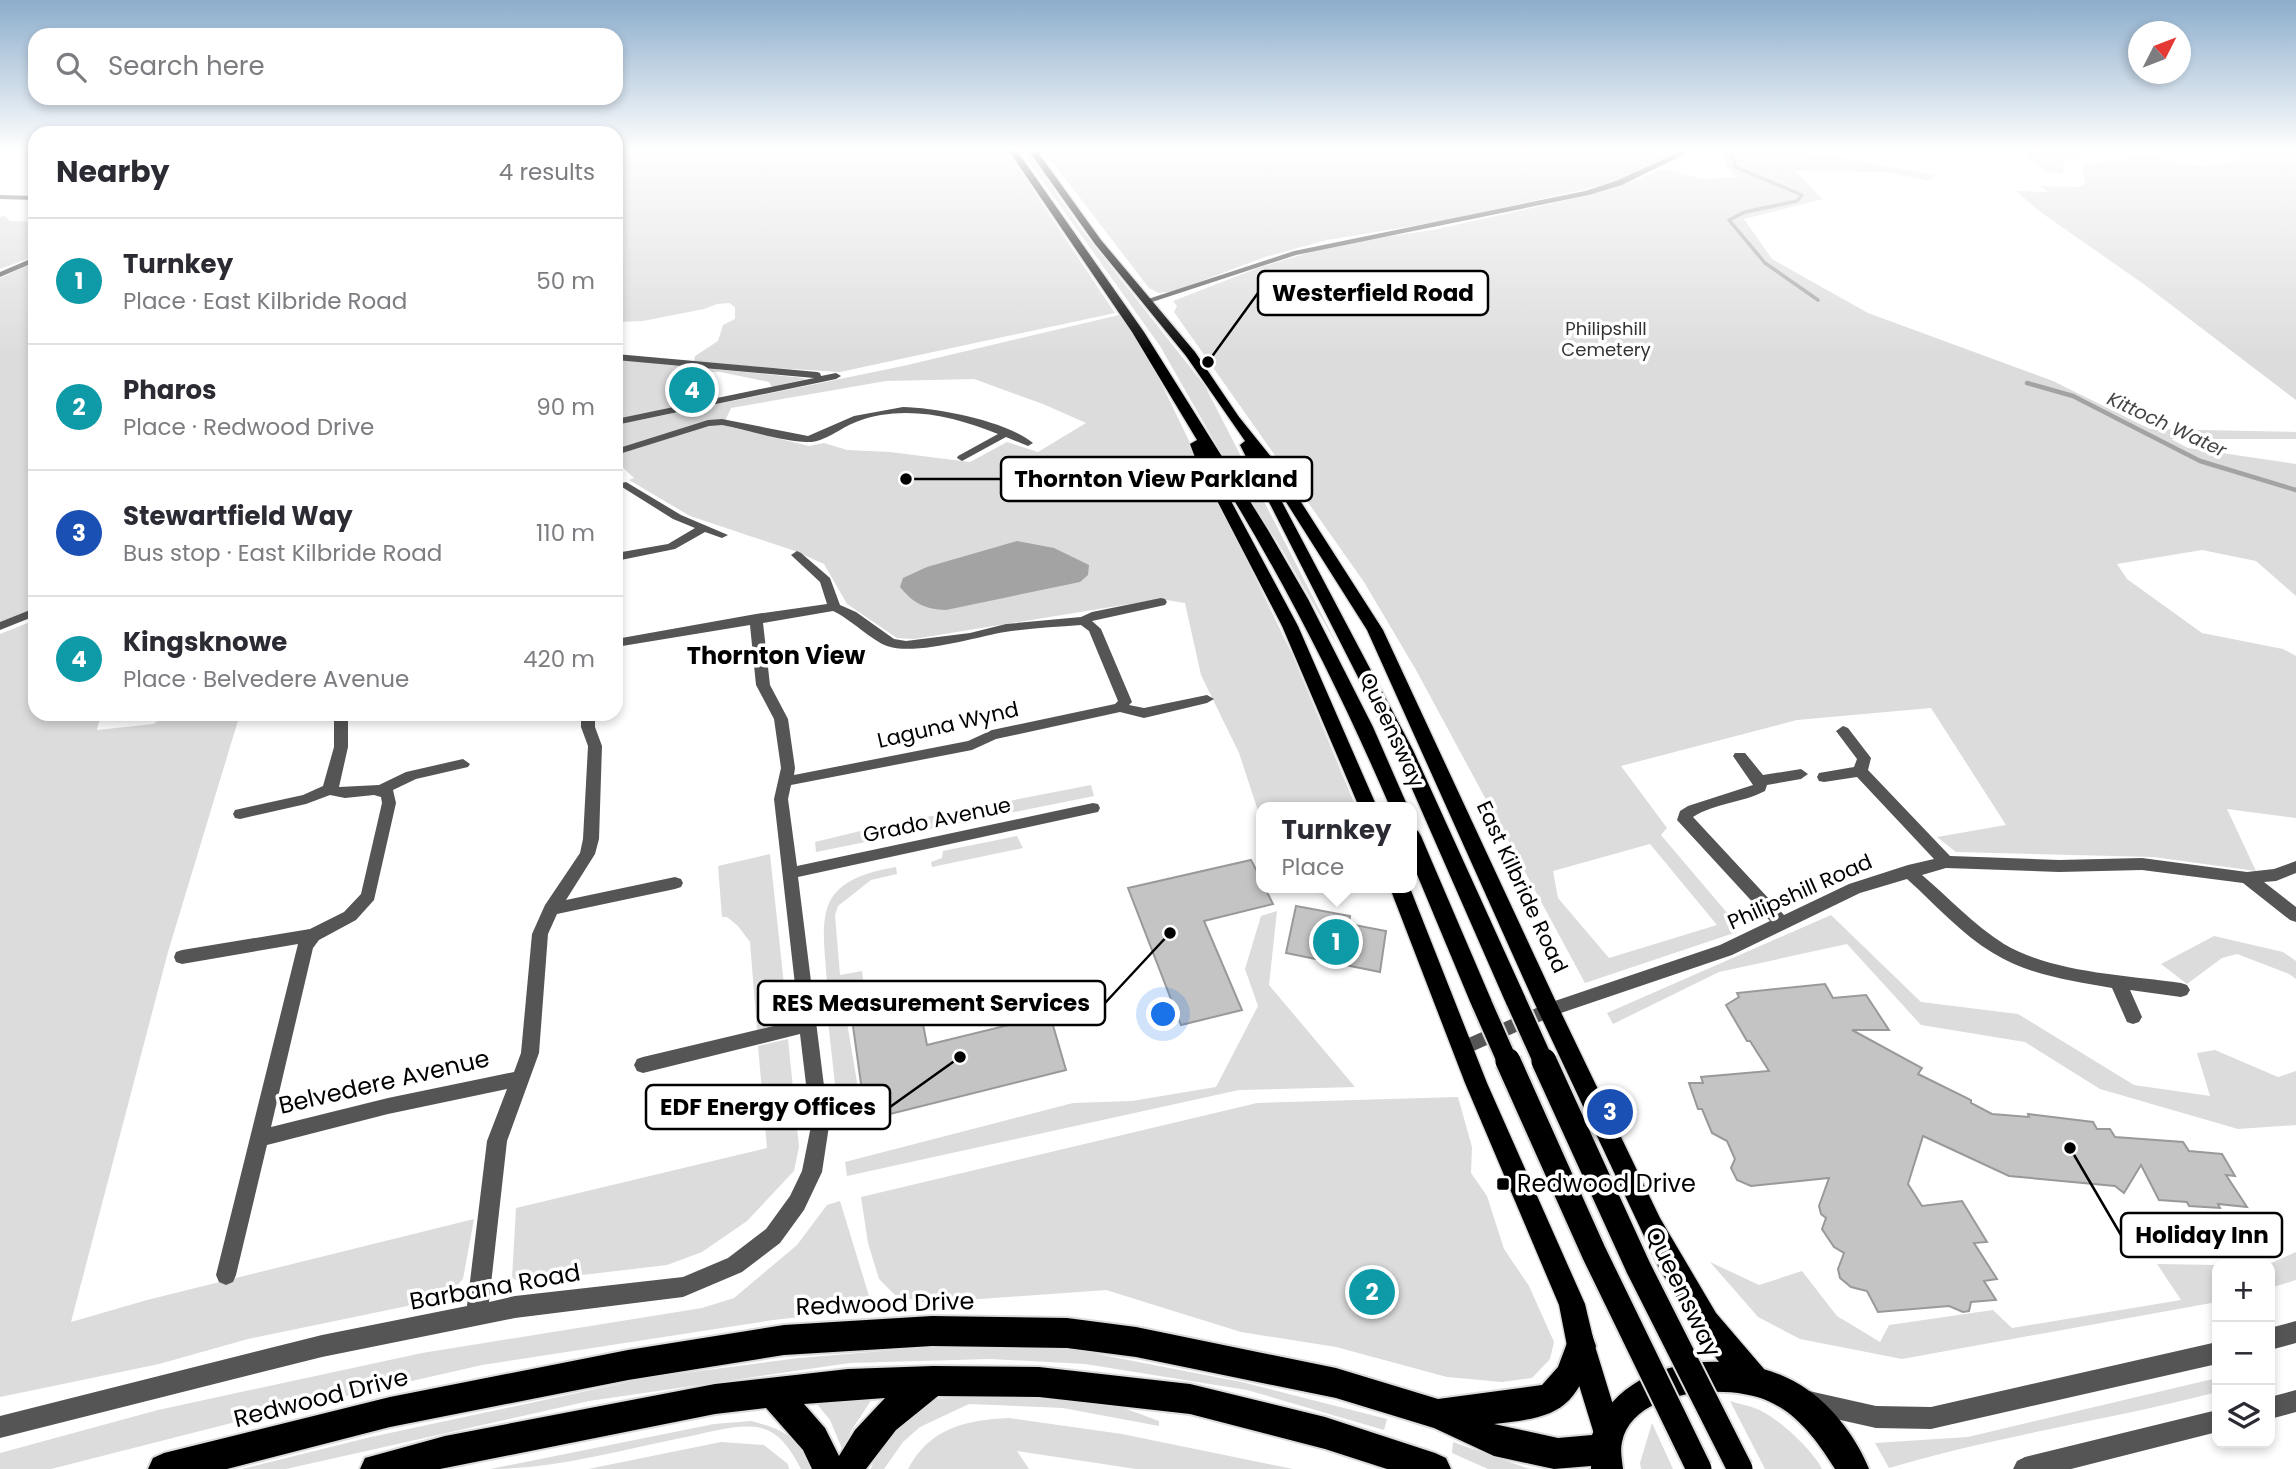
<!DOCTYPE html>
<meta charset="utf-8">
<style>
:root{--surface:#fff;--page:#f7f7f7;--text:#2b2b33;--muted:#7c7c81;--line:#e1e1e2;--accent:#000}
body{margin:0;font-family:Poppins,sans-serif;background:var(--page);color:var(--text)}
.controls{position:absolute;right:21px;bottom:21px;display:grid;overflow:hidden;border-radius:14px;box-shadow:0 4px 10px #0003}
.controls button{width:63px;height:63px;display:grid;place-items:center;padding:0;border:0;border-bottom:2px solid var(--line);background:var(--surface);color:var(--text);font:35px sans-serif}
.compass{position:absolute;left:2128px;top:21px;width:63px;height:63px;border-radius:50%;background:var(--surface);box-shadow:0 4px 10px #0003;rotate:48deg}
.you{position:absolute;left:1164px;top:1015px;width:24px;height:24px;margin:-18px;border:5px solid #fff;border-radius:50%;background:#1a73e8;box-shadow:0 0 0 10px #1a73e833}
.badge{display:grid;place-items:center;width:46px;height:46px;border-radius:50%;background:var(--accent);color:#fff;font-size:23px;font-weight:700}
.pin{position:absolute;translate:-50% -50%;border:4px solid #fff;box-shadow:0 2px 7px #0006}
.popup{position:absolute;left:1256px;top:802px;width:161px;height:91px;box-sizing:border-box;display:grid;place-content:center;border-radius:14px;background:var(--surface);filter:drop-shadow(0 2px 5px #0005);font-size:23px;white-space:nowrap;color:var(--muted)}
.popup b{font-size:26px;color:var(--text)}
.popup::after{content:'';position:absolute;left:50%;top:100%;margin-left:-14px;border:14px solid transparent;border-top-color:var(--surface)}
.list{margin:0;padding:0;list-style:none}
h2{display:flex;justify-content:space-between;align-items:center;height:91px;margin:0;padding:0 28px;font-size:30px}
h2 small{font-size:23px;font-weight:400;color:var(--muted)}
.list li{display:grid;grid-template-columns:46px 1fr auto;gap:21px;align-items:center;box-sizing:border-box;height:126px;padding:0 28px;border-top:2px solid var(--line)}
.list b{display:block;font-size:26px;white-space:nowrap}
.list p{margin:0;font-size:23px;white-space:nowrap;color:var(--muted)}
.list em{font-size:23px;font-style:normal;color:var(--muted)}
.icon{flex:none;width:38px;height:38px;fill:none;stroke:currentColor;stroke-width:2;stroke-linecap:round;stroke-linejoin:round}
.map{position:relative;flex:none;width:2296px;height:1469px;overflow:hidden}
.search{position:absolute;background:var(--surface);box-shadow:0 4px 10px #0003;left:28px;top:28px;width:595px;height:77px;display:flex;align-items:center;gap:18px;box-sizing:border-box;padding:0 24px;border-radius:21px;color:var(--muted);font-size:26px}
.panel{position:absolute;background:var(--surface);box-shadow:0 4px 10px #0003;left:28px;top:126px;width:595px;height:595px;border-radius:21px}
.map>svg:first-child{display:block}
</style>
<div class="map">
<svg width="2296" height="1469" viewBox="0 0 2296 1469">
<rect width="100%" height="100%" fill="#fff"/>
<g fill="#dcdcdc" fill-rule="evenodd">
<polygon points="616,151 1007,151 1115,313 840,372 694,363 695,356 718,341 723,325 735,319 735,307 729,303 717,304 704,309 643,321 616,322"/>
<polygon points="1021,151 1027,151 1082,230 1205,386 1340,650 1278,543 1234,476 1160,346"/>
<polygon points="1044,151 1681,151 1617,182 1448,220 1327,240 1265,257 1175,291 1159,293 1149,288"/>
<path d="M1721,151H1804L1936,175L1928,181L1887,172L1795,171L1823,199L1744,219L1772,259L1868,313L2053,381L2150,429L2296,432V439H2171L2188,448L2296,464V596L2256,561L2202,550L2117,564L2127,579L2202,633L2283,649L2296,656V818L2227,809L2256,871L2153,857L1956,852L1937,837L2006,825L1931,708L1797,720L1621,766L1667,828L1661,835L1734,921L1737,932L1585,983L1416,670L1364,582L1174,312L1177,306L1173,301L1258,268L1337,244L1433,230L1590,195L1626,184L1662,169L1703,179L1737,177L1726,166L1724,154ZM1650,844L1717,925L1609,958L1558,898L1553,871Z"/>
<path d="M2025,151H2109L2064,158L2063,173C2047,175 2031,165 2025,151Z"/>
<path d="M2130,151C2142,151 2151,157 2163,160C2191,168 2214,167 2242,159L2230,151H2296V400L2145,285L2039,211L2016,191L2048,192L2040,186L2078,187L2085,184L2083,169L2086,165L2143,156Z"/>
<polygon points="5,216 10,221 35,222 35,256 0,269 0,217"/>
<polygon points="35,262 35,608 0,622 0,278"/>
<path d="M1119,315L1149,358L1293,656L1356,807H1261V820L1239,753L1201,675L1185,603L1160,599L914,639L897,638L847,604L824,564L795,551L690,516L629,480L634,478L616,461V425L903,366ZM974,379L1043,404L1086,423L1038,452L1007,442L970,462L890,452L847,450L824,443L809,446L723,425L731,408L886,381Z"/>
<polygon points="616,359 804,378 806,379 772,387 769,382 720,372 687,371 677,407 616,419"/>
<polygon points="35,620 35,714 101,714 97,730 153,724 169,714 240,714 168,952 71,1322 147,1300 474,1219 463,1279 446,1298 248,1339 159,1364 0,1397 0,634"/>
<polygon points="1091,785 1094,796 816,852 815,842 885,825"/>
<polygon points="1017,836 1023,848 932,867 931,862 942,858 943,851"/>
<polygon points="770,854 788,1022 757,1030 750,942 738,926 727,917 722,917 718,866"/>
<path d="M896,867L897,874L871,880L838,906L835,915L840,975L862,971L864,987L828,994C824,921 807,882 896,867Z"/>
<polygon points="1277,911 1269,985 1355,1087 1239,1090 847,1176 845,1162 1073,1103 1132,1101 1216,1087 1258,1006 1245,969 1261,916"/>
<polygon points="1831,915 1921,1002 2018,1014 2134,1085 2210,1096 2197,1053 2215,1050 2278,1077 2296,1071 2296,1125 2238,1129 2100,1089 2025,1042 1921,1025 1847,944 1719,972 1613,1024 1607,1013"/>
<polygon points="2214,936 2283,952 2296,961 2296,979 2289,974 2237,954 2222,958 2187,984 2161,964"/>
<polygon points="843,999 858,1088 836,1093 826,1003"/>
<polygon points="788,1039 799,1147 794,1171 747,1221 702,1252 667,1265 540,1280 526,1285 512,1278 516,1208 767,1148 758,1046"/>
<polygon points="1458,1097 1472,1147 1471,1173 1487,1196 1504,1249 1529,1286 1554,1342 1550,1359 1532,1378 1502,1382 1447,1377 1336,1347 1241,1332 1106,1290 925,1303 895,1295 879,1279 868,1243 861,1197 1257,1103"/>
<polygon points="840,1201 873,1309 773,1320 482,1365 267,1414 51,1469 0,1469 0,1453 158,1410 422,1353 702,1308 734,1298 797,1245 827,1205"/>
<polygon points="2296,1252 2296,1280 2270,1288 2269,1264"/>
<polygon points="1710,1262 1759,1285 1802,1271 1837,1316 1880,1342 1889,1325 1993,1310 2012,1328 2181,1300 2157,1264 2217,1265 2217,1302 1902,1359 1800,1339 1758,1317"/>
<polygon points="918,1348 1071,1349 1242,1382 1387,1419 1384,1430 1247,1390 1085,1364 990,1359 850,1363 589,1401 286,1469 242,1469 371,1437 647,1378 799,1358"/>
<path d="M2217,1378V1392C2109,1420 1996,1436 1889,1468L1875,1443L1968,1437Z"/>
<polygon points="1016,1396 1121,1407 1159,1421 1159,1426 1063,1408 969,1404 920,1427 903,1442 884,1469 871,1469 882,1436 928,1399"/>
<polygon points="872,1399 851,1431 843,1451 830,1420 817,1404"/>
<path d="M1730,1401C1739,1404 1748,1405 1757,1409C1777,1417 1812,1449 1822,1469H1765Z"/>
<path d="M1009,1418L1122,1434L1293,1469H1136L1017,1451L1029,1469H908C930,1428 965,1420 1009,1418Z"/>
<path d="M751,1421C785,1430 797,1436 810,1469H801C791,1450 779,1430 756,1427C733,1424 704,1434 681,1438C618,1451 554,1469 490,1469L714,1424Z"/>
<polygon points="1652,1423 1673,1469 1641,1469 1640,1463"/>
<polygon points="721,1442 764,1445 788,1464 789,1469 588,1469"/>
<polygon points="1453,1442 1527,1468 1532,1469 1488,1469 1452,1453"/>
</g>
<path fill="#a3a3a3" d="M1017,541L1054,548L1089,565L1088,575L1080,582L946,610C925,609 914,604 900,587L903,578L927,567Z"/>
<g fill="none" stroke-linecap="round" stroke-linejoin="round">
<polyline stroke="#a3a3a3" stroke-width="3.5" points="1732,151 1735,167 1802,195 1797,201 1745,212 1729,220 1765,263 1818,300"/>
<polyline stroke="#a3a3a3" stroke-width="4.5" points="2027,383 2073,396 2200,461 2296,490"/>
</g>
<g fill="#c4c4c4" stroke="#999" stroke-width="2">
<polygon points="714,377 710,397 683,402 687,386 692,385 693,379"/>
<polygon points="1251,860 1261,879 1261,888 1265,888 1273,904 1204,921 1242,1010 1181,1025 1128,888"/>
<polygon points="1296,906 1350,916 1349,924 1386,931 1380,972 1286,953"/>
<polygon points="915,982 927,1045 1050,1015 1066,1070 866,1120 849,997"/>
<polygon points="1825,984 1833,998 1866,995 1889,1030 1852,1030 1922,1068 1918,1074 1971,1100 1971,1103 1992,1114 2029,1117 2028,1114 2093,1122 2097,1129 2110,1129 2115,1137 2183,1142 2189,1151 2222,1154 2235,1176 2226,1175 2247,1207 2218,1204 2220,1208 2189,1206 2187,1202 2159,1200 2141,1165 2124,1193 2115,1186 2009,1176 1923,1136 1908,1184 1922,1206 1962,1201 1987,1242 1974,1243 1997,1279 1984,1281 1996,1300 1971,1302 1969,1311 1963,1312 1949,1306 1878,1312 1867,1291 1851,1287 1840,1278 1838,1269 1844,1253 1834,1247 1822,1229 1826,1218 1821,1214 1819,1206 1829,1178 1751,1186 1737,1180 1731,1168 1735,1159 1727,1141 1712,1133 1702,1109 1698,1109 1689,1083 1703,1083 1701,1077 1769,1071 1750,1041 1747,1041 1726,1005 1739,997 1737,993"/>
</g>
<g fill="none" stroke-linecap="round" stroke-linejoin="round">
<defs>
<g id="primary">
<path d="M1009,151H1017L1144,332L1268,530L1308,599L1373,727L1408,807H1390C1338,686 1279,570 1208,458L1298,626L1377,807H1359L1282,626L1196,460L1190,444L1197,440L1132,332Z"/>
<polygon points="1029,151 1037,151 1101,240 1195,352 1239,417 1276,463 1383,630 1556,1002 1660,1218 1716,1313 1764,1369 1768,1379 1764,1389 1754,1393 1744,1389 1719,1362 1697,1332 1659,1268 1534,1002 1367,630 1262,464 1413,750 1527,1001 1524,1007 1516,1010 1508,1007 1505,1001 1395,750 1240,445 1245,441 1186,356 1095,244"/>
<polygon points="1411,829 1418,831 1421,836 1493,1004 1490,1010 1482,1013 1474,1010 1471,1004 1411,860"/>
<polygon points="1390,888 1410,888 1487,1083 1585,1304 1595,1346 1622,1434 1618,1444 1608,1448 1598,1444 1594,1434 1567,1346 1559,1305 1465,1083"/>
</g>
<g id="trunk">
<path d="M932,1316L1067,1318L1136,1327L1336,1368L1438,1399L1542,1385L1558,1367L1570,1335L1581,1331L1592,1335L1596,1346C1575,1410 1560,1417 1494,1424L1558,1438L1592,1435C1625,1352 1741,1343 1808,1390C1834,1408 1857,1439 1869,1469H1835C1818,1442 1798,1414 1768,1401C1728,1383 1633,1389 1622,1442C1620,1451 1622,1460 1623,1469H1591V1466L1554,1469L1494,1456L1434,1428L1336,1398L1136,1357L1067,1348L932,1346L784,1355L628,1380L390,1427L227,1469H148L153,1458L164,1453L390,1397L628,1350L784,1325Z"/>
<path d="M933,1366L1039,1367L1190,1384L1325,1417L1435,1453L1446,1458L1451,1469H1387L1325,1449L1190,1414L1039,1397L938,1396L896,1430L866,1469H812L803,1450L766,1408L715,1414L440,1469H360L365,1458L445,1436L715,1384L848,1369ZM885,1398L855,1430L839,1456L825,1428L804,1404Z"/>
</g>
</defs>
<use href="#primary" stroke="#dbdbdb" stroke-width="3"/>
<use href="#trunk" stroke="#dbdbdb" stroke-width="4"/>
<g fill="#555" fill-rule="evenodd">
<polygon points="1682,151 1691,151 1622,185 1589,195 1296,255 1149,303 1142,301 1294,251 1585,191 1616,181"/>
<polygon points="0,195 35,196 35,200 0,199"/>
<polygon points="35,257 35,262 0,277 0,272"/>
<polygon points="616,354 817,372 820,373 821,376 836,373 841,376 836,379 616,425 616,419 814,378 616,360"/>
<path d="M903,407C939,408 1006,421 1033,443L1028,446L1006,437L962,461L957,458L958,456L998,434C953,416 903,404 856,422C840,428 824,443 807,442C782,441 747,430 722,425L709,426L616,455V449L708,420L722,419L808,436L854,416Z"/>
<polygon points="626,482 681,515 728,535 722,538 705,532 675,549 616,561 616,553 668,544 695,528 673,519 622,487 622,483"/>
<path d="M797,551L801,553L830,578L840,605L856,612L894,639L906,641L970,633L1006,624L1081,617L1092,612L1161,598L1165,599L1167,602L1165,605L1092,621L1101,629L1132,702L1129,705L1144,708L1207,695L1214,699L1207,703L1144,718L1120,712L996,739L972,750L791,785L788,799L797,866L1093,803L1098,804L1100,808L1098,812L1093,813L798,877L829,1126L822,1172L804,1210L780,1243L742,1272L683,1297L515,1318L322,1357L0,1438V1416L322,1335L467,1306L487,1141L507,1089L388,1114L267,1145L236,1275L233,1282L226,1285L219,1282L216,1275L298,944L182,964L176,962L174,957L176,952L182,950L310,929L344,912L361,894L382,803L381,797L374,795L345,798L330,795L306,804L240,819L235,818L233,814L235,810L303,795L323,786L334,747V714H348V747L339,787L379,785L406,772L463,759L470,764L468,767L416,779L393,790L396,803L374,900L356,920L319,940L313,948L271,1127L388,1098L514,1072L521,1053L532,934L545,905L580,853L583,839L588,746L581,727V714H595V727L602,746L599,839L595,854L566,900L675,877L681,879L683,883L681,887L675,889L557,914L548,934L539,1053L507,1141L489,1302L515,1296L683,1277L728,1258L766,1229L790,1196L802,1171L811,1126L800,1034L643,1073L637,1071L634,1065L637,1059L643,1057L799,1020L774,799L781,768L774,719L756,685L750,625L616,647V639L756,614L827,604L820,582L791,555ZM833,611C852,620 871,640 887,646C915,656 976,637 1005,632C1030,628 1056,627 1081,625L1089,631L1118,701L1115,704L992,730L968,741L794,775L795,768L788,719L770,685L763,623Z"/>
<polygon points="35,608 35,616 0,630 0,622"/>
<path d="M1843,726L1848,728L1871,758L1868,770L1950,856L2059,860L2142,858L2247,872L2274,869L2296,861V873L2276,881L2264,882L2296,907V922L2290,920L2243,883L2142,870L2059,872L1946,868L1922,875C1949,898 1974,925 2004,944C2053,973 2125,975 2181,983L2187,985L2190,990L2187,995L2181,997L2130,990L2142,1017L2139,1022L2133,1024L2127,1022L2112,988C2072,981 2028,975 1993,953C1961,934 1935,904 1907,879L1860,893L1732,955L1555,1015L1469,1053L1463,1056L1457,1053L1454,1048L1457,1043L1543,1005L1720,945L1770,921L1677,820L1680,811L1688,806L1753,785L1733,756L1735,753H1745L1763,775L1801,769L1808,774L1801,779L1767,785L1765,791C1742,803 1715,803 1693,817L1784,915L1849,884L1908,865L1934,859L1857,777L1824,782L1819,781L1817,777L1819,773L1854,767L1857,759L1836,731Z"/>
</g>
<g fill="#555" fill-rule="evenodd">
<polygon points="2296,1321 2296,1343 2270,1350 2270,1328"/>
<polygon points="2217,1342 2217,1364 1931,1429 1876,1428 1809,1413 1801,1410 1798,1402 1801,1394 1809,1391 1876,1406 1931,1407"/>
<polygon points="2296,1390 2296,1412 2270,1419 2270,1397"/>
<polygon points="2217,1410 2217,1432 2071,1469 2013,1469 2017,1461 2025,1457"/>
</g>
<use href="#primary" fill="#000" fill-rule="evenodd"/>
<use href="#trunk" fill="#000" fill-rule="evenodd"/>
<defs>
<g id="primary-bridge-far1">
<polyline points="1516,1001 1544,1063"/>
<polyline points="1482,1004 1508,1063"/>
</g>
<g id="primary-bridge">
<polyline points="1508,1061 1594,1253 1699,1469"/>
<polyline points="1544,1061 1638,1267 1740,1469"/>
</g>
</defs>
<use href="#primary-bridge-far1" stroke="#dbdbdb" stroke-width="24" stroke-linecap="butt"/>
<use href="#primary-bridge" stroke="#dbdbdb" stroke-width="29" stroke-linecap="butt"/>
<use href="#primary-bridge-far1" stroke="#000" stroke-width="20"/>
<use href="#primary-bridge" stroke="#000" stroke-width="25"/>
</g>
<linearGradient id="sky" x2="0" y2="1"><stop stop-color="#8cadcc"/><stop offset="0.42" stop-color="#fff"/><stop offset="1" stop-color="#fff" stop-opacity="0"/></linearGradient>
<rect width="2296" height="357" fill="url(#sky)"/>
<rect fill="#000" stroke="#fff" stroke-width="2.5" x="1496" y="1177" width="14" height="14" rx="3.5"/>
<g text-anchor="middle" stroke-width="7" stroke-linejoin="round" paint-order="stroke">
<g font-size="18" fill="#333" stroke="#fff">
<text x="1606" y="335">Philipshill<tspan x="1606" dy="21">Cemetery</tspan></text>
</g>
<g font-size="19" font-style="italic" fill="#444" stroke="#fff">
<text transform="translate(2167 424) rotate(25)" y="7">Kittoch Water</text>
</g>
<g font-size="21" fill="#000" stroke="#fff">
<text transform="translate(948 725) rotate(-13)" y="7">Laguna Wynd</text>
<text transform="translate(1392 730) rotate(65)" y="7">Queensway</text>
<text transform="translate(937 820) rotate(-12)" y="7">Grado Avenue</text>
<text transform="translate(1522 887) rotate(65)" y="7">East Kilbride Road</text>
<text transform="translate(1800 892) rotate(-24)" y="7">Philipshill Road</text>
</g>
<g font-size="24" font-weight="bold" fill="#000" stroke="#fff">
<text x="776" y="664">Thornton View</text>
</g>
<g font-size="24" fill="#000" stroke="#fff">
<text transform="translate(384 1082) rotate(-13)" y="8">Belvedere Avenue</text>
<text transform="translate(495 1287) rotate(-10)" y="8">Barbana Road</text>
<text transform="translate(1683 1292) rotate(64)" y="8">Queensway</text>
<text transform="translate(885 1304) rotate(-2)" y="8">Redwood Drive</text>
<text transform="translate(321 1398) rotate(-14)" y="8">Redwood Drive</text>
</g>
<g font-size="24" fill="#000" stroke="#fff" text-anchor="start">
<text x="1517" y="1192">Redwood Drive</text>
</g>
</g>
<path fill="none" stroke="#000" stroke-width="2.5" d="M1208 362L1258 293M906 479L1001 479M1170 933L1105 1003M960 1057L890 1107M2070 1148L2121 1235"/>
<g fill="#000" stroke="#fff" stroke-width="2.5">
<circle cx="1208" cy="362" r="7"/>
<circle cx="906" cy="479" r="7"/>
<circle cx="1170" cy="933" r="7"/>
<circle cx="960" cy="1057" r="7"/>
<circle cx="2070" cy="1148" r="7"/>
</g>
<g fill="#fff" stroke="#000" stroke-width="2.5">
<rect x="1258" y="271" width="230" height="44" rx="7"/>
<rect x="1001" y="457" width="311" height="44" rx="7"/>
<rect x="758" y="981" width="347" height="44" rx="7"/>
<rect x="646" y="1085" width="244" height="44" rx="7"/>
<rect x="2121" y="1213" width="161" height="44" rx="7"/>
</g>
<g font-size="23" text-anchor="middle" font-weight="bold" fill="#000">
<text x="1373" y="301">Westerfield Road</text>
<text x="1156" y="487">Thornton View Parkland</text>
<text x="931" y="1011">RES Measurement Services</text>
<text x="768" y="1115">EDF Energy Offices</text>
<text x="2202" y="1243">Holiday Inn</text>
</g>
</svg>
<div class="controls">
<button>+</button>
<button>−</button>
<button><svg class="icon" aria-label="layers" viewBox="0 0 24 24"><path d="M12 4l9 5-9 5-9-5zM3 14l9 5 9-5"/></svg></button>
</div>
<svg class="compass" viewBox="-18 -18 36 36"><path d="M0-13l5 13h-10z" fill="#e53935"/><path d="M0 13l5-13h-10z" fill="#7c7c81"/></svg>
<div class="you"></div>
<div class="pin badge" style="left:1336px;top:942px;background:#0f9aa8">1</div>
<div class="popup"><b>Turnkey</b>Place</div>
<div class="pin badge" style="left:1372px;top:1292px;background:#0f9aa8">2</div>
<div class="pin badge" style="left:1610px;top:1112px;background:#1a4fb4">3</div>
<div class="pin badge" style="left:692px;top:390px;background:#0f9aa8">4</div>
<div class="search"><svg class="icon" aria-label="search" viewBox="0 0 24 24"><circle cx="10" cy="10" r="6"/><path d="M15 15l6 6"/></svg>Search here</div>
<section class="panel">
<h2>Nearby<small>4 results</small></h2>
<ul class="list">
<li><span class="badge" style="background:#0f9aa8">1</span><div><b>Turnkey</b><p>Place · East Kilbride Road</p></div><em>50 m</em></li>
<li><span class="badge" style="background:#0f9aa8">2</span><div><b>Pharos</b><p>Place · Redwood Drive</p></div><em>90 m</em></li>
<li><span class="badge" style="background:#1a4fb4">3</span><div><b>Stewartfield Way</b><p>Bus stop · East Kilbride Road</p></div><em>110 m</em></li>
<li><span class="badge" style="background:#0f9aa8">4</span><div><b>Kingsknowe</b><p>Place · Belvedere Avenue</p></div><em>420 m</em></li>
</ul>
</section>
</div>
